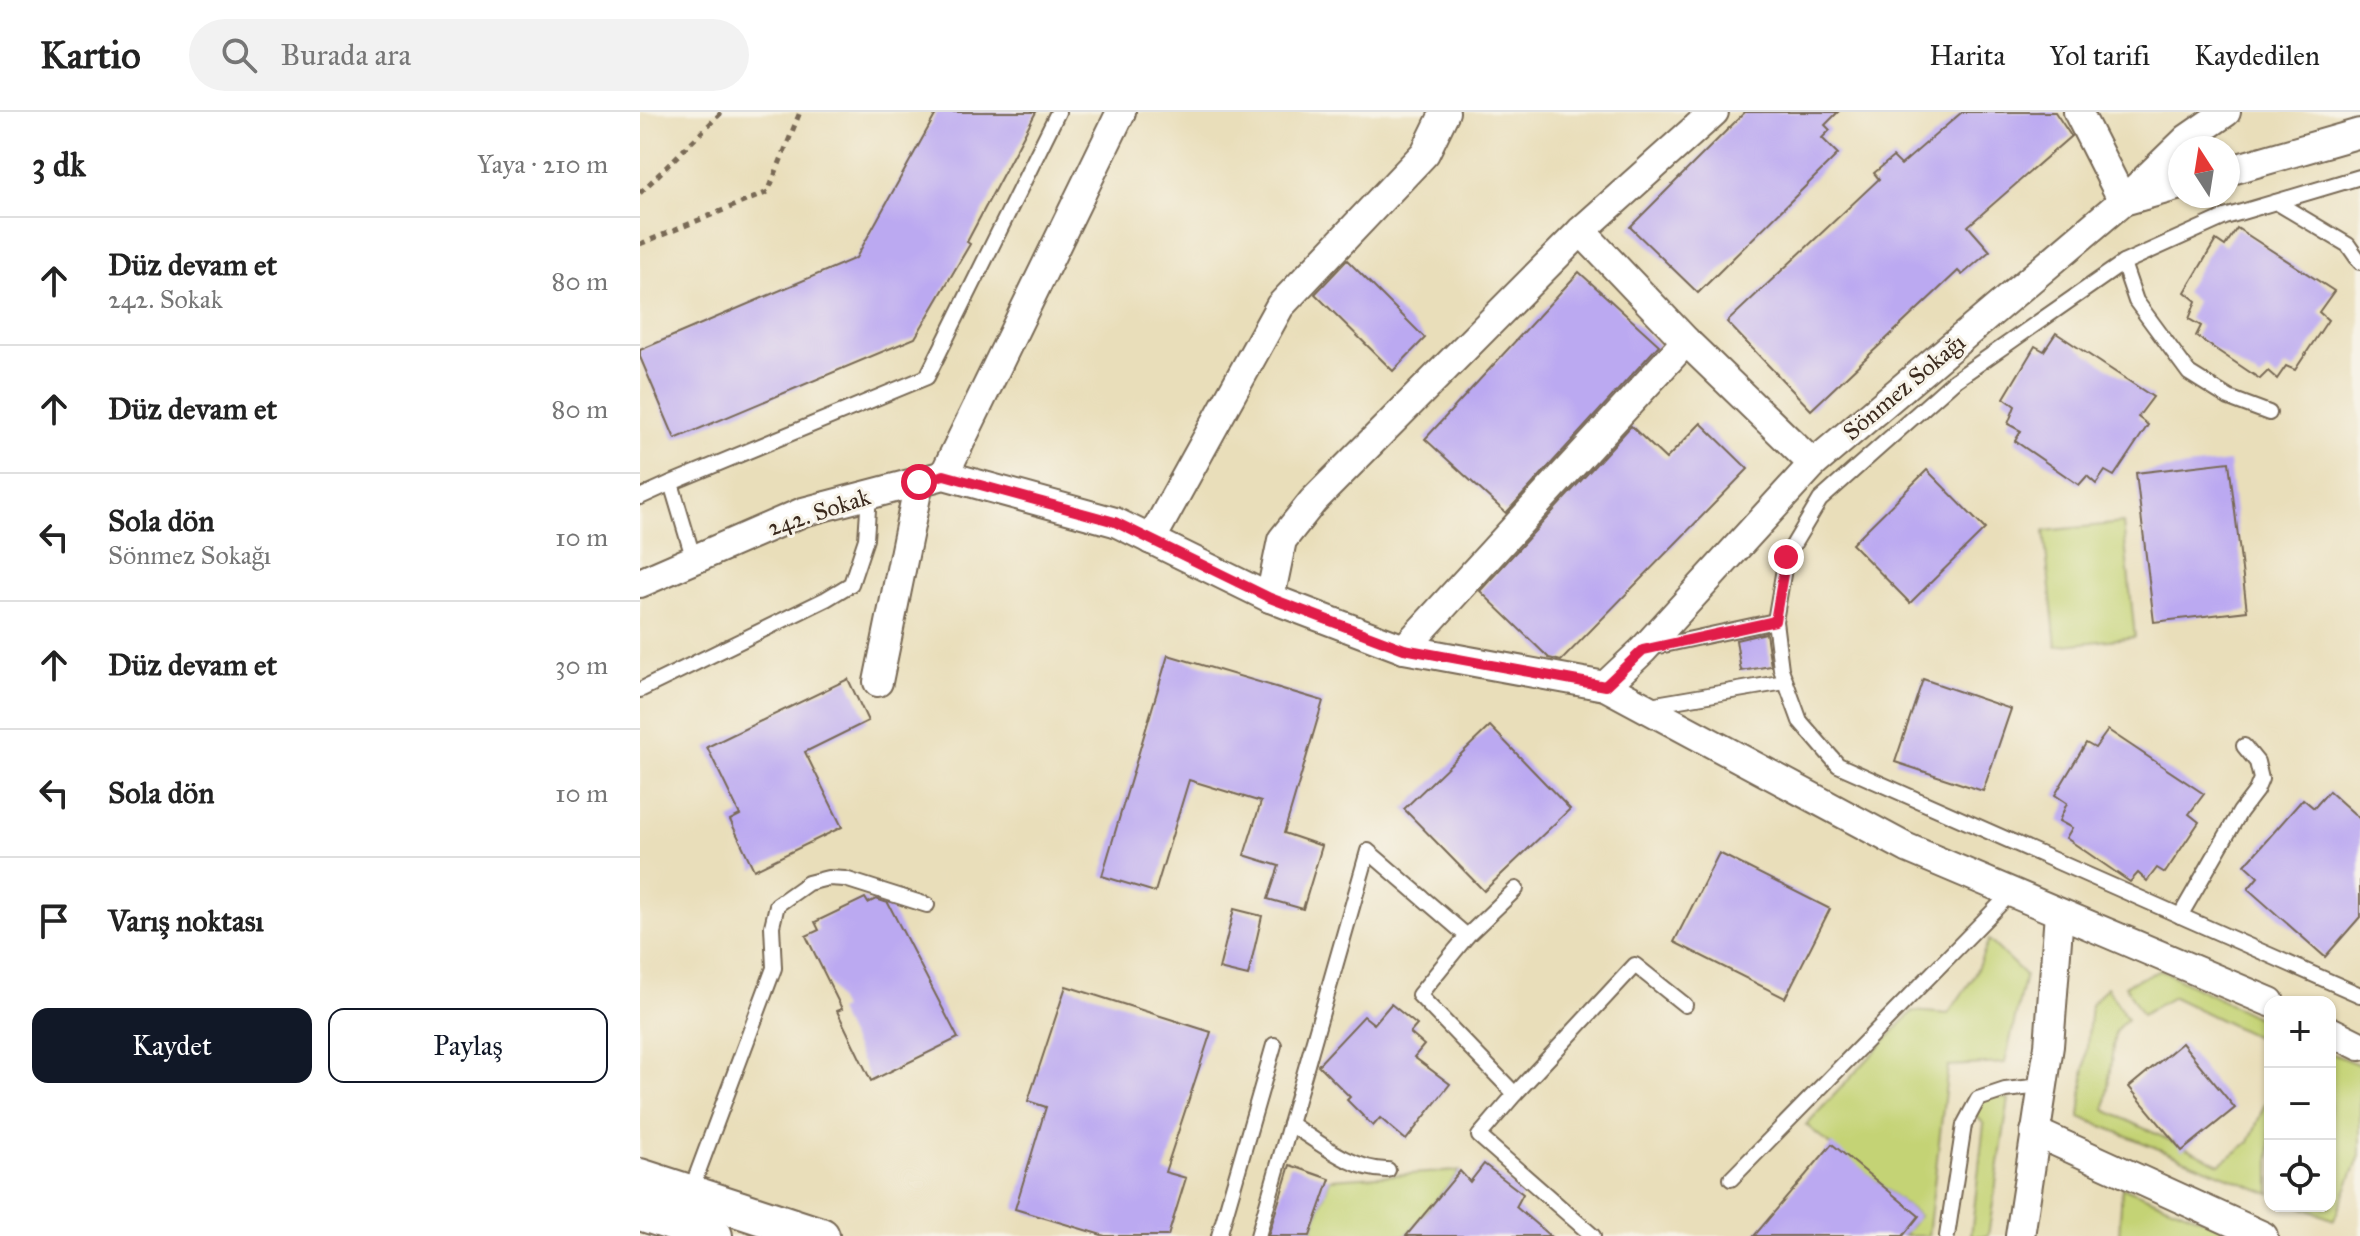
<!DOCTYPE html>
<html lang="tr">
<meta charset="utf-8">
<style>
:root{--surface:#fff;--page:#f2f2f2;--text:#222;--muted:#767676;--line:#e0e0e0;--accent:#111827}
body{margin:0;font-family:"IM FELL Great Primer",serif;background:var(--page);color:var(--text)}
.controls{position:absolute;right:24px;bottom:24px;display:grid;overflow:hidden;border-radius:16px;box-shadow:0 2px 6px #0004}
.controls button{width:72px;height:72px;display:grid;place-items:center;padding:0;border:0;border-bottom:2px solid var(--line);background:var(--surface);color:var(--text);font:40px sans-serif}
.compass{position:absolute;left:1528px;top:24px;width:72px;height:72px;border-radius:50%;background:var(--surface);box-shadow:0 2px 6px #0004;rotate:348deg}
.stop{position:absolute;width:24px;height:24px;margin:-18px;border:6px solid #e11d48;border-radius:50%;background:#fff}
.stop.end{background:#e11d48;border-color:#fff;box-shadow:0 2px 8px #0008}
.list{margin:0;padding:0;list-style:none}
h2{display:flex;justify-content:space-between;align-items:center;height:104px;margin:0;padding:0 32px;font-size:34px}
h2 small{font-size:26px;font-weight:400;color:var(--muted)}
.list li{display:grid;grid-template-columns:52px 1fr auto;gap:24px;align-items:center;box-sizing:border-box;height:128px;padding:0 32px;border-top:2px solid var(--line)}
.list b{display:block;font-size:30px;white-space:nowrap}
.list p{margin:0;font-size:26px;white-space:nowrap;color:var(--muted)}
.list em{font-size:26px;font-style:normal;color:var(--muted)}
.actions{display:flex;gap:16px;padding:24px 32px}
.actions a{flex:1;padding:18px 0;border:2px solid var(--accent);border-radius:16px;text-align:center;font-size:28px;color:var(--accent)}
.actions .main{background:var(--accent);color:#fff}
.icon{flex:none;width:44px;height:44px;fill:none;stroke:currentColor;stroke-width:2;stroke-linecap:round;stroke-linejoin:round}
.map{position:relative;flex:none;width:1720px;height:1124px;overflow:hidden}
header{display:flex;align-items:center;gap:48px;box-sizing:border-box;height:112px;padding:0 40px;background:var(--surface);border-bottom:2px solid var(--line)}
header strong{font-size:38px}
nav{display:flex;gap:44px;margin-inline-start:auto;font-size:28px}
.search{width:560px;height:72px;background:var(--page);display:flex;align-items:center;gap:20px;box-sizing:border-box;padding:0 28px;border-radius:44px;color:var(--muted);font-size:30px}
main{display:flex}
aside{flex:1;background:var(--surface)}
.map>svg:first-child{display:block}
</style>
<header>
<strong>Kartio</strong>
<div class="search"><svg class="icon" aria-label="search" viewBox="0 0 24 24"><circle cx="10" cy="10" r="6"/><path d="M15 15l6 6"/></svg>Burada ara</div>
<nav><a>Harita</a><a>Yol tarifi</a><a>Kaydedilen</a></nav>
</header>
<main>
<aside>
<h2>3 dk<small>Yaya · 210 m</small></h2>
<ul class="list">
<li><svg class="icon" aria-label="ahead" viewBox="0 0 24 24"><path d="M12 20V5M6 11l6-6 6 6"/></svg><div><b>Düz devam et</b><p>242. Sokak</p></div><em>80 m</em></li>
<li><svg class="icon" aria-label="ahead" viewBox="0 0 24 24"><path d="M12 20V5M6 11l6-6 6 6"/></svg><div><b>Düz devam et</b></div><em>80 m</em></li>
<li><svg class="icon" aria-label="left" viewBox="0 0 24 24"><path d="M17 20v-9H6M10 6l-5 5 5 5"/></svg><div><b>Sola dön</b><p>Sönmez Sokağı</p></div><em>10 m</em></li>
<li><svg class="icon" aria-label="ahead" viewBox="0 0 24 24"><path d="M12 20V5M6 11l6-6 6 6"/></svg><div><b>Düz devam et</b></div><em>30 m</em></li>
<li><svg class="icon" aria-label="left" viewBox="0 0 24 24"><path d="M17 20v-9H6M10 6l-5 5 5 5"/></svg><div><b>Sola dön</b></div><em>10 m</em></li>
<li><svg class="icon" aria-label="arrive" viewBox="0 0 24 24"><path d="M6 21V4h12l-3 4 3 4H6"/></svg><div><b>Varış noktası</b></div></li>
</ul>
<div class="actions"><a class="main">Kaydet</a><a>Paylaş</a></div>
</aside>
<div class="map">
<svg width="1720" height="1124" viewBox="0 0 1720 1124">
<rect width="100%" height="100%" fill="#f7f3e8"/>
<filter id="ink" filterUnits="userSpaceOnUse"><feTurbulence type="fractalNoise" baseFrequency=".0125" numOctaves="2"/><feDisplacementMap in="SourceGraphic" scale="16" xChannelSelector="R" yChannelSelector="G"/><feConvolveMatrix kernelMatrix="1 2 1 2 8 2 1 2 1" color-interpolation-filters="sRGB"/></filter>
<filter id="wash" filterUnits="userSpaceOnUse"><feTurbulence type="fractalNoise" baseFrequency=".006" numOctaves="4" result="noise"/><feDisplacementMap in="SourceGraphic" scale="32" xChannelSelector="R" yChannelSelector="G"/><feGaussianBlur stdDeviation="1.8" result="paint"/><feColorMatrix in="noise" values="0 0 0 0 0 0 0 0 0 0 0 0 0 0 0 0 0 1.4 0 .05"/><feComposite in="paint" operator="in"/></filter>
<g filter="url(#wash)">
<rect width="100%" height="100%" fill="#e9deba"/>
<g fill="#c4d375" stroke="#807e4a" stroke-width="2">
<polygon points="1483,411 1495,525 1416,534 1404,419"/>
<polygon points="1349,828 1385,863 1365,951 1308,954 1288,1124 1263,1124 1279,1104 1166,1013 1273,899 1308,902 1333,866"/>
<polygon points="1521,858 1630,912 1630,932 1533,885 1502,903 1485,873"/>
<polygon points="1467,875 1487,907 1475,919 1465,998 1580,1052 1609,1030 1630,980 1630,1082 1440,1005 1451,893"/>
<polygon points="1690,941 1720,953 1720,1044 1694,1108 1659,1094 1690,1094"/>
<polygon points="1347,982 1369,987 1348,1124 1331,1124 1344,1012 1326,993"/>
<polygon points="820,1059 766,1124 670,1124 690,1067"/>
<polygon points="1482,1075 1605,1124 1479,1124"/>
</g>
<g id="blocks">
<g fill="#bba9f1">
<polygon points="297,0 396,0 327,130 330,132 275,226 35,327 0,245 0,238 216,146"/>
<polygon points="1105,0 1198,0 1185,13 1190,18 1182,26 1198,42 1058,181 990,115"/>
<polygon points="1322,0 1415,0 1431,24 1328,114 1350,139 1322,163 1318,159 1171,298 1087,210 1239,67 1234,61 1253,45 1261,53"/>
<polygon points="1597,116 1694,179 1679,200 1688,208 1655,258 1646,254 1637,267 1628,259 1620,267 1556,224 1561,214 1549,207 1556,189 1545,180 1576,128 1585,134"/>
<polygon points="707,148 785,226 753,259 675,182"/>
<polygon points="939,160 1019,233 866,401 785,327"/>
<polygon points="1416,221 1513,285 1498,305 1508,313 1474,364 1465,359 1456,372 1447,364 1439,373 1375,329 1381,319 1368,312 1375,294 1364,286 1395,234 1404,239"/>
<polygon points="1061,311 1108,357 921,549 909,546 840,479 991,314 1026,347"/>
<polygon points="1589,350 1607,499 1514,510 1496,361"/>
<polygon points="1287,358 1345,417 1270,491 1212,432"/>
<polygon points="1126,521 1131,554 1101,559 1096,528"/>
<polygon points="528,543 683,589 644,721 682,734 663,797 628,787 639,754 604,743 621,690 549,668 515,780 462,764"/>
<polygon points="208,567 228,609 165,640 202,715 114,758 90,708 100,703 67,635"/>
<polygon points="1283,567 1371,597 1343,679 1255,650"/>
<polygon points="850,614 930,697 844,779 764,697"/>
<polygon points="1468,618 1564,682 1549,702 1559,710 1525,761 1517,756 1507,769 1498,761 1490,770 1426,726 1432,716 1419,709 1427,691 1415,683 1446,631 1455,636"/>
<polygon points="1689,679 1720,707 1720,805 1685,845 1608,777 1618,765 1605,753 1663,687 1674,696"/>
<polygon points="1079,741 1190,797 1145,886 1034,830"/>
<polygon points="225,786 228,791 236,787 248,791 318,926 231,969 197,899 202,897 166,824 179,818 175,810"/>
<polygon points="594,797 622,804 608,864 579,857"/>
<polygon points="426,874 571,920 525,1060 546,1066 528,1124 465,1124 375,1097 406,995 388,989"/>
<polygon points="751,892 777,913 770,921 784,933 774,945 810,972 766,1028 740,1006 733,1014 707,988 710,985 678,953 724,904 734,912"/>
<polygon points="1542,931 1595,996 1542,1039 1489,975"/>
<polygon points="1192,1032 1279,1104 1263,1124 1114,1124"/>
<polygon points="844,1052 883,1082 876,1095 910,1124 766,1124 820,1059 830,1070"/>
<polygon points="650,1053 690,1067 670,1124 628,1124"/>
</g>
</g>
</g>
<g filter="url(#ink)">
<use href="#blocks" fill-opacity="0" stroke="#786955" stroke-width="2"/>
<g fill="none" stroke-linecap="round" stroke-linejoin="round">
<defs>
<g id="service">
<polyline points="1720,65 1585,105 1483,151 1314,269 1180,388 1146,445 1135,509 1141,557 1160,609 1198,653 1720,883"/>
<polyline points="1636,90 1708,133 1720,150"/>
<polyline points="1483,151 1496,189 1549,261 1589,286 1629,301"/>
<polyline points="0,385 31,371"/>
<polyline points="54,448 31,371 287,265 418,0"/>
<polyline points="1010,536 1135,509"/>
<polyline points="0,578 186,487 211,472 226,427 229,383"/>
<polyline points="1010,593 1145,570"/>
<polyline points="1540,804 1600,700 1616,679 1621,667 1617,650 1604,634"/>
<polyline points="827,824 876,777"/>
<polyline points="875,982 839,1024 953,1124"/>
<path d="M650,1012C679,1030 713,1059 748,1058"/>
<polyline points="1091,1067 1371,781"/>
<polyline points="50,1081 134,856 132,814 137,793 168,771 188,766 205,767 287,793"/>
<polyline points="579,1124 634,933"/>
<polyline points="618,1124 728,739 827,824 779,883 875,982 995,853 1045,893"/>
<polyline points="1307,1124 1324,1013 1338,987 1365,978 1402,974"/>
</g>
<g id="minor">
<polyline points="1438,0 1483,89 1540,73"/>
<polyline points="1588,59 1720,21"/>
<polyline points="941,119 1046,229 1173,352"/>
<polyline points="304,363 481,0"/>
<polyline points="511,428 640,194 785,41 805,0"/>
<polyline points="0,471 163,400 304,363 475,410 630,486 764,537 965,574 1267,736 1630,890"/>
<polyline points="630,486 642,428 673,389 941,119 1074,0"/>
<polyline points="764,537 1046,229"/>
<polyline points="238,570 279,370"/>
<polyline points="965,574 1003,538 1173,352 1483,89 1547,27 1586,0"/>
<polyline points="1690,919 1720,934"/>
<polyline points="1395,1020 1623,1124"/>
<polyline points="1380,1124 1409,934 1419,801"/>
</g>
<g id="tertiary">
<polyline points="0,1065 181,1124"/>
<polyline points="0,1100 74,1124"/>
</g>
</defs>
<use href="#service" stroke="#786955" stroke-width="18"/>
<use href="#minor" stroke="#786955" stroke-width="32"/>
<use href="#tertiary" stroke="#786955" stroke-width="40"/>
<g stroke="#786955" stroke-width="5" stroke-dasharray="6 6" stroke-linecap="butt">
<polyline points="0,81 82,0"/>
<polyline points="0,132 128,80 160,0"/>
</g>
<use href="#service" stroke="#fff" stroke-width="14"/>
<use href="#minor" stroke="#fff" stroke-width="28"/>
<use href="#tertiary" stroke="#fff" stroke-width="36"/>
</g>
</g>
<g fill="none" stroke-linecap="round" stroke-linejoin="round" filter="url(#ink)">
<polyline stroke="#e11d48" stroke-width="10" points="279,370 304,363 475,410 630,486 764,537 965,574 1003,538 1135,509 1146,445"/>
</g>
<g text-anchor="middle" stroke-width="6" stroke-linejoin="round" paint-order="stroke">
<g font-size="24" fill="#3b2a1e" stroke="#f7f3e8">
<text transform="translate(1264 275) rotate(-40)" y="8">Sönmez Sokağı</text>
<text transform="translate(179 400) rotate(-18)" y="8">242. Sokak</text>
</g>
</g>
</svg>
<div class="controls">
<button>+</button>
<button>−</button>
<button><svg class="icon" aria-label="locate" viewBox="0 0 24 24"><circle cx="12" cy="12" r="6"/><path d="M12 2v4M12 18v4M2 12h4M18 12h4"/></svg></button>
</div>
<svg class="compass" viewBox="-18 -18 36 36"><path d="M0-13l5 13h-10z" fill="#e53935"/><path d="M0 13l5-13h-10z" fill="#767676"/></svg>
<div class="stop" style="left:279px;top:370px"></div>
<div class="stop end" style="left:1146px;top:445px"></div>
</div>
</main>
